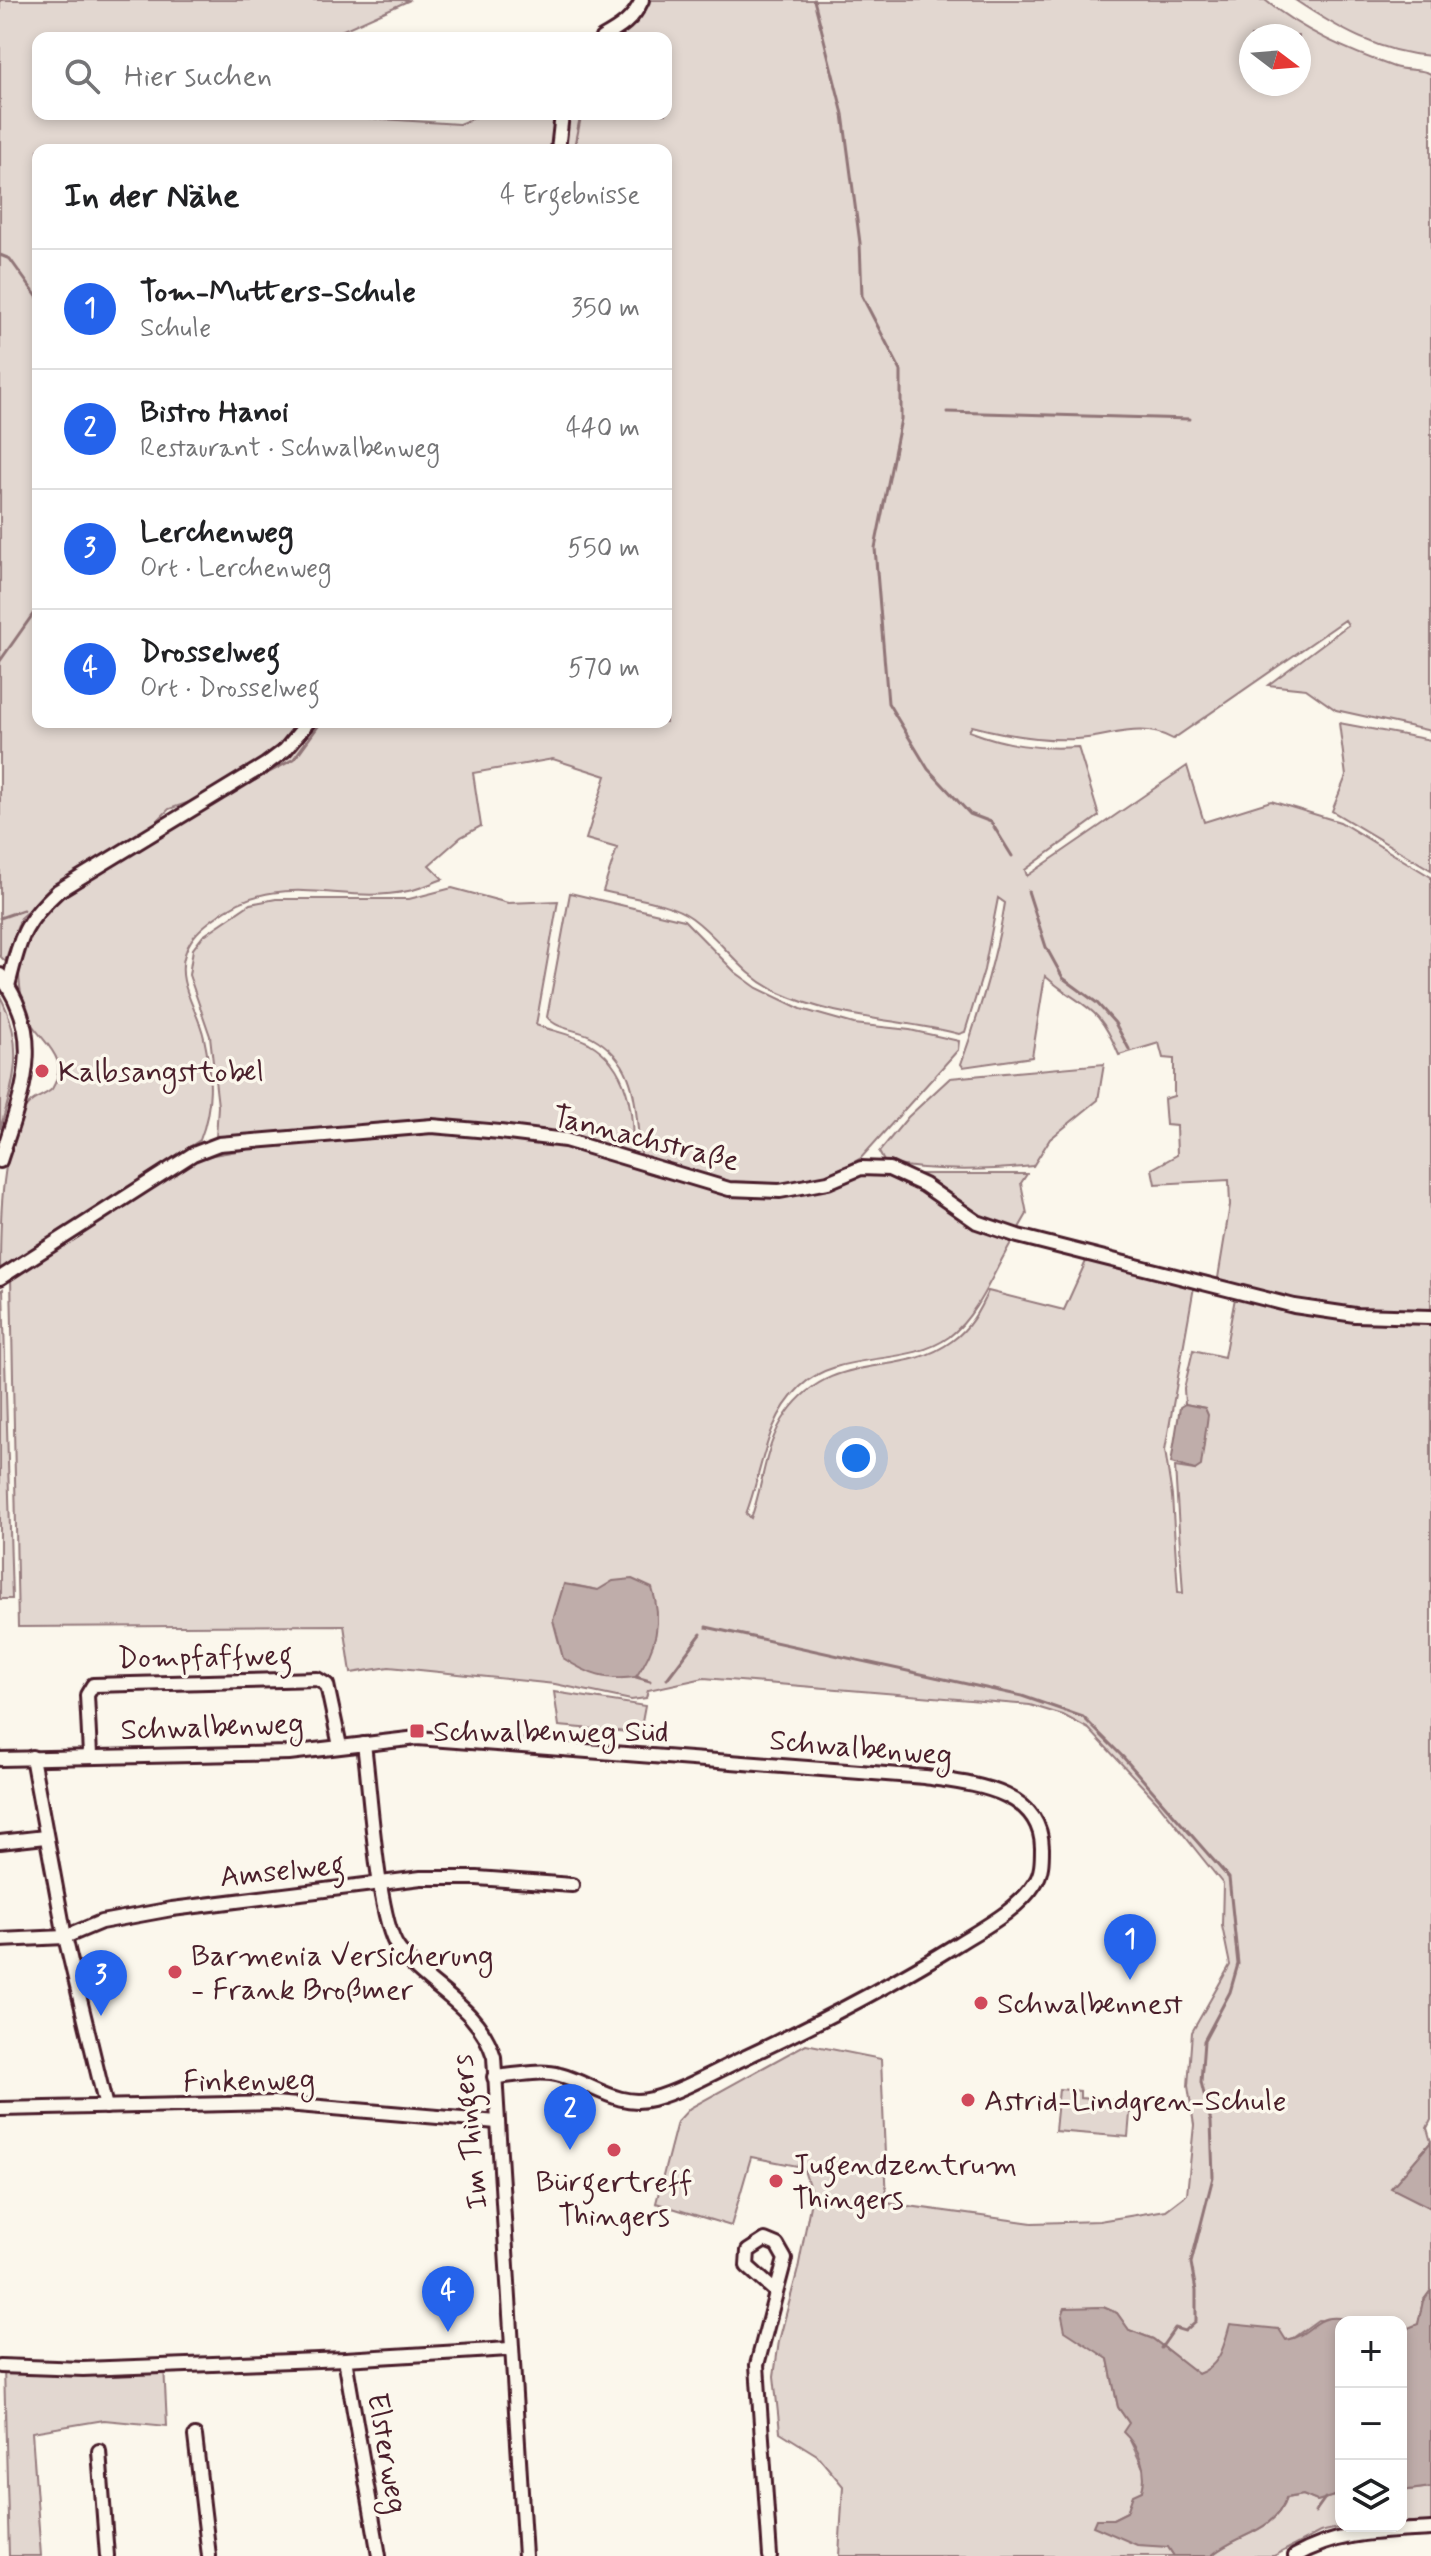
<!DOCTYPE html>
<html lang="de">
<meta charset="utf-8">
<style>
:root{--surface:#fff;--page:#f6f6f6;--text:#202124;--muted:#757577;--line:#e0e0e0;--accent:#2563eb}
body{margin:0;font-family:Mynerve,sans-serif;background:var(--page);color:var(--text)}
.controls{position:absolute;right:24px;bottom:24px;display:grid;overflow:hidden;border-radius:16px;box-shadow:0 4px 12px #0003}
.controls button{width:72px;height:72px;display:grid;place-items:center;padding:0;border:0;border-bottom:2px solid var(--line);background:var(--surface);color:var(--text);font:40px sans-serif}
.compass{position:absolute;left:1239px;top:24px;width:72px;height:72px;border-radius:50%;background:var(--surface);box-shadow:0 4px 12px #0003;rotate:106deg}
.you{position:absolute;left:856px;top:1458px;width:28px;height:28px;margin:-20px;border:6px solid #fff;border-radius:50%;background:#1a73e8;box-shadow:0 0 0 12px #1a73e833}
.badge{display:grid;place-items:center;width:52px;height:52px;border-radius:50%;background:var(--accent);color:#fff;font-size:26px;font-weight:700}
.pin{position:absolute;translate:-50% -66px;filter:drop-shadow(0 2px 4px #0008)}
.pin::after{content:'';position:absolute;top:42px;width:28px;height:24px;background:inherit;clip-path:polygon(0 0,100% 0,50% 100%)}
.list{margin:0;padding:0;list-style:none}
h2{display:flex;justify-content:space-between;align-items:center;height:104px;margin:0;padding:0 32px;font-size:34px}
h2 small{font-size:26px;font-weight:400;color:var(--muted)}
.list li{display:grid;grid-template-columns:52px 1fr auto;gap:24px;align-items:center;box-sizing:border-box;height:120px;padding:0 32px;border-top:2px solid var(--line)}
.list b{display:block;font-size:30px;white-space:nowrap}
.list p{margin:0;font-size:26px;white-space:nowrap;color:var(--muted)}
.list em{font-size:26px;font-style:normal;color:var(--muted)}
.icon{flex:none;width:44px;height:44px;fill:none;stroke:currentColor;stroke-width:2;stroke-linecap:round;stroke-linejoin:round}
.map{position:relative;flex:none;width:1431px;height:2556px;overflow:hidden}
.search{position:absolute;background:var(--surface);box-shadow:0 4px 12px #0003;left:32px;top:32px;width:640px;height:88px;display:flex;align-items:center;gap:20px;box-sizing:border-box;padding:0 28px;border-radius:16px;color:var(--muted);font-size:30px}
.panel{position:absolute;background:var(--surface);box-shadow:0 4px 12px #0003;left:32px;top:144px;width:640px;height:584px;border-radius:16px}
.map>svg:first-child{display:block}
</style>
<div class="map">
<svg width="1431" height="2556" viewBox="0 0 1431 2556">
<rect width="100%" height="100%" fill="#fbf7ec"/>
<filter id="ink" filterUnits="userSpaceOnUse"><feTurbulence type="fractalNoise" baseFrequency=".0125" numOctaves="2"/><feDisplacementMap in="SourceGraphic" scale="16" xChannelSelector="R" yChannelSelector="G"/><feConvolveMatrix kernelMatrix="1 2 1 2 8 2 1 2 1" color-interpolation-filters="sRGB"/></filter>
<g filter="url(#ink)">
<g fill="#e2d7d0" stroke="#967b7e" stroke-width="2" fill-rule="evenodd">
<path d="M0,0H410L334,34L335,38H38V114H365L367,118L459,124L484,114H666V38H614L640,17L649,0H1265C1302,31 1349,51 1394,67C1406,71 1419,68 1431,74V731L1336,710L1306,689L1268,685L1348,625L1345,620L1173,739C1141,721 1111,737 1077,739C1041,741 1006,735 972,726L969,731C1006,745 1039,750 1078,747L1099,816L1025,870L1027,876L1187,766L1204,822L1271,801L1340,822L1431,877V1312C1351,1311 1294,1302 1217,1284L1230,1205L1229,1180L1155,1184L1152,1169L1177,1155L1176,1126L1166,1125L1164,1099L1174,1096V1059L1163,1058L1159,1043L1119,1055C1097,1001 1084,1010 1045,976L1032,1057L963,1067L961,1064C980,1011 996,959 1005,903L998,898L984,970L965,1032L959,1034C899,1019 837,1019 780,993C738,973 725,942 692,918C669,901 630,898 603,891L617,848L586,839L606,776L553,759L473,773L481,826L461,837L429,865L443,879C432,883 420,889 408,891C339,906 279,867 213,919C201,928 191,937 186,951C174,982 198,1009 204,1038C212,1074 213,1107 200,1140L0,1271C0,1232 0,1130 31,1102C37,1097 46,1095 52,1089C69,1060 49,1048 33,1026C18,1004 14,957 26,932C50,885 180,821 228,796L201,798L169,809L143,835L61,882L21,917L5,961L0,956ZM1251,36H1299V84H1251ZM38,150H666V722H38Z"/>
<path d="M1295,0H1431V56C1380,53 1337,28 1295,0Z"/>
<polygon points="1339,723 1431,740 1431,870 1332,811 1346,776"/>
<path d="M452,888L508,903L558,901L536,1025C553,1031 574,1035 589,1043C628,1065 635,1114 632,1154L501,1127L324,1129L216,1138L218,1106L210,1036L189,975L193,949L203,936L250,904L276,899H409Z"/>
<path d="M570,893L684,920L735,972L757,988L801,1009L854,1024L910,1030L959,1041L958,1050L861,1158L826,1178L780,1188L729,1185L642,1160C633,1113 643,1066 592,1037C578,1029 557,1030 547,1017Z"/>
<path d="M0,996C25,1043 15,1081 0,1129Z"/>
<path d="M1104,1064L1098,1100L1050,1139L1033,1166C985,1171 933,1172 885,1163L879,1152L908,1117L950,1078Z"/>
<path d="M431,1132L564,1144L655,1175L754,1197L780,1195L863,1172L887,1173L902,1177L975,1226L1012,1241C994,1271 978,1315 949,1337C906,1368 840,1349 800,1387C764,1422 763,1470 746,1514L751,1518C764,1484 764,1444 787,1413C833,1348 900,1380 952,1341C970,1328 979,1311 988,1291L1064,1310L1087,1259L1194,1287L1165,1450L1172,1496L1178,1592L1183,1593L1175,1467L1195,1470L1205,1408L1185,1404L1184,1389L1193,1350L1224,1357L1235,1298L1354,1321L1431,1323V2120L1427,2128L1431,2142L1392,2188L1431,2208V2290L1423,2301L1418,2325L1401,2331V2322L1318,2320L1293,2338L1220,2357L1209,2370L1198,2374L1153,2339L1129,2330L1117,2313L1103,2307L1088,2308L1098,2351L1108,2359L1118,2407L1129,2423V2438L1146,2474L1142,2491L1133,2496L1127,2512L1113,2519H1096L1168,2547L1174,2556H839L843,2486L817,2455L780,2432L774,2376L779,2341L798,2269L812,2195L803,2167L751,2157L731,2226L656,2203L677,2122L690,2108L806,2044L881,2059L887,2203L1032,2223L1099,2221L1166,2210L1187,2194L1194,2125L1188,2086L1192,2032L1230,1965L1222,1926L1223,1884L1159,1804L1089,1729L1063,1715L1030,1705L704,1678L648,1690L646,1698L631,1700L555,1684L410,1669L389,1667L351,1673L344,1625L18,1627L11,1277L196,1158L302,1140ZM573,1585L598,1590L553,1620Z"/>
<polygon points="917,1174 1027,1174 1021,1183 1027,1214 1016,1233 980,1220"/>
<polygon points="3,1289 12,1599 0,1599 0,1291"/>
<polygon points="554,1692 645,1706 640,1733 559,1726"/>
<polygon points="1059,2089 1080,2091 1080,2098 1131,2102 1128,2137 1055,2131"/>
<polygon points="164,2365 167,2426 104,2420 32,2432 41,2556 9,2556 4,2367"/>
<polygon points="1431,2487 1431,2522 1401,2522 1401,2491"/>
<path d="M1341,2494V2526H1347L1320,2532L1274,2556H1211C1236,2534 1275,2533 1286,2498L1303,2495L1317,2501Z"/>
</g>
<g fill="#bfadaa" stroke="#907477" stroke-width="2">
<polygon points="1185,1404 1205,1408 1208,1415 1201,1466 1195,1470 1171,1463 1180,1407"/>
<path d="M632,1579L652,1588C663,1622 656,1648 636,1677C606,1681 589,1675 563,1658L553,1620L564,1584L598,1590L613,1581Z"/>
<polygon points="1431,2142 1431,2208 1391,2188"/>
<polygon points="1431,2290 1431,2487 1401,2491 1401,2331 1418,2324 1423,2301"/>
<path d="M1103,2307L1117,2313L1129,2330L1153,2339L1198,2374C1221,2366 1224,2345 1230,2324L1279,2329L1286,2340C1315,2335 1315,2307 1355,2322H1341V2494L1317,2501L1303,2495L1286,2498C1274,2533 1236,2534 1211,2556H1174L1168,2547L1137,2545L1093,2526L1096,2519H1113L1127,2512L1133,2495L1142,2491C1148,2470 1139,2447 1123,2432L1129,2423L1118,2407L1108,2359L1065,2331L1062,2316L1065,2308Z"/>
</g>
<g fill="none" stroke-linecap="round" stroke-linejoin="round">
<g stroke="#907477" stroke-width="3">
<polyline points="814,0 843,114 860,243 862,296 901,371 901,419 875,548 888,703 928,769 970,814 991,822 1012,856"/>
<polyline points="574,150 581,114"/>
<polyline points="0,255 10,259 38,298"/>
<polyline points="947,412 1190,419"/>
<polyline points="0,661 38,607"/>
<polyline points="235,790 294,759 321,722"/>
<polyline points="50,888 141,833"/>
<polyline points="1028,891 1046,947 1063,978 1097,1003 1115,1023 1129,1049"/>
<polyline points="0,918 23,910"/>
<polyline points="706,1627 1022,1696 1083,1717 1123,1757 1229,1878 1238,1964 1230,1992 1204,2041 1201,2082 1211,2122 1213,2177 1191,2263 1196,2291 1196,2321 1185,2331 1175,2328 1161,2348"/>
<polyline points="636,1677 650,1681"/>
<polyline points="667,1679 701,1634"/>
<polyline points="1315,2512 1325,2498"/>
</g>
<defs>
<g id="street">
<path d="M602,38C620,28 633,20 642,0"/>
<polyline points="558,150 562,114"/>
<path d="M0,975C48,1038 21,1095 0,1161"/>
<path d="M8,986C20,940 21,925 58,891L265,765L285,750L308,722"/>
<polyline points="0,1278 193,1154 219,1144 432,1126 500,1132 565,1140 729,1189 780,1191 828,1182 861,1168 889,1169 924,1185 977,1222 1018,1236 1294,1306 1355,1315 1431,1317"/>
<path d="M364,1744C370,1788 377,1918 398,1948C427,1989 478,2004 494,2057L525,2556"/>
<polyline points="90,1755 87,1695 93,1685 317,1679 327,1685 340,1746"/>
<polyline points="32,1757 65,1937 106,2107"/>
<path d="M0,1759L289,1753L417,1738L925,1777C969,1784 1041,1788 1042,1848C1042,1860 1042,1873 1035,1883C1019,1909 985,1927 959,1943C890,1986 820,2022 746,2057C716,2071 684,2090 652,2099C618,2108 591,2083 560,2075C540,2069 514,2076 494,2077"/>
<polyline points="0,1842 45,1837"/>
<polyline points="0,1940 65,1937 101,1922 172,1909 421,1878 477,1878 572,1885"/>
<polyline points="0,2109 274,2103 497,2122"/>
<polyline points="345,2359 379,2556"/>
<polyline points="0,2366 83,2369 345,2359 509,2349"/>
<polyline points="195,2436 209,2556"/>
<polyline points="99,2451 107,2556"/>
<polyline points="770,2556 757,2365 785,2259 777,2245 765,2240 748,2251 747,2266 775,2291"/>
<path d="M1295,2556C1339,2531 1382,2532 1431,2529"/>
</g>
</defs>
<use href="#street" stroke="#4a1f2b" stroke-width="18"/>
<use href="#street" stroke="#fbf7ec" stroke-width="12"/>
</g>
</g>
<g fill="#d1495b" stroke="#fbf7ec" stroke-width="3">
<circle cx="42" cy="1071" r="8"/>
<rect x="409" y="1723" width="16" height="16" rx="4"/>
<circle cx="175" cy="1972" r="8"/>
<circle cx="981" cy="2003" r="8"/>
<circle cx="968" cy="2100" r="8"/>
<circle cx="614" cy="2150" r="8"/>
<circle cx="776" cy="2181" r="8"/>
</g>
<g text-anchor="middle" stroke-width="7" stroke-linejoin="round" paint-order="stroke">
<g font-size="30" fill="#4a1f2b" stroke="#fbf7ec" text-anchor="start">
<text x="58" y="1081">Kalbsangsttobel</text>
<text x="433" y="1741">Schwalbenweg Süd</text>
<text x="191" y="1965">Barmenia Versicherung<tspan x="191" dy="34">- Frank Broßmer</tspan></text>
<text x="997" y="2013">Schwalbennest</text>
<text x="984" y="2110">Astrid-Lindgren-Schule</text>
<text x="792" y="2174">Jugendzentrum<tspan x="792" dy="34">Thingers</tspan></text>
<text x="614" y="2191" text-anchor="middle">Bürgertreff<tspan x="614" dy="34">Thingers</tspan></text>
</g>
<g font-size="30" fill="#4a1f2b" stroke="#fbf7ec">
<text transform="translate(646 1138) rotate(14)" y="10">Tannachstraße</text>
<text transform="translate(205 1656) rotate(-1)" y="10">Dompfaffweg</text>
<text transform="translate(212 1726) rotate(-2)" y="10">Schwalbenweg</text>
<text transform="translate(861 1747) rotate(5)" y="10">Schwalbenweg</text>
<text transform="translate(282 1870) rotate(-6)" y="10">Amselweg</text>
<text transform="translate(249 2080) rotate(-1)" y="10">Finkenweg</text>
<text transform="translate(469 2132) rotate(-96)" y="10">Im Thingers</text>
<text transform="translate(388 2453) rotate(80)" y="10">Elsterweg</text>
</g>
</g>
</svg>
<div class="controls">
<button>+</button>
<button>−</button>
<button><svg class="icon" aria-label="layers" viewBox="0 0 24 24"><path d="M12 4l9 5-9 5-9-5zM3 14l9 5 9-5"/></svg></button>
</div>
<svg class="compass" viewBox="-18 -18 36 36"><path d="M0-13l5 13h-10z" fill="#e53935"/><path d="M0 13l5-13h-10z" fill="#757577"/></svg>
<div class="you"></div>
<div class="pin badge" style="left:1130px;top:1980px">1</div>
<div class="pin badge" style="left:570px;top:2150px">2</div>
<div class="pin badge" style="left:101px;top:2016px">3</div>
<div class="pin badge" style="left:448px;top:2332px">4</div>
<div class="search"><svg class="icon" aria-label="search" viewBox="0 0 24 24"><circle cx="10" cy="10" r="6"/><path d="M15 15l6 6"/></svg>Hier suchen</div>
<section class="panel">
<h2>In der Nähe<small>4 Ergebnisse</small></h2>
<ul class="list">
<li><span class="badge">1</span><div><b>Tom-Mutters-Schule</b><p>Schule</p></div><em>350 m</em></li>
<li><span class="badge">2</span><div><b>Bistro Hanoi</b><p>Restaurant · Schwalbenweg</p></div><em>440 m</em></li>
<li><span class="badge">3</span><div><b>Lerchenweg</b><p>Ort · Lerchenweg</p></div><em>550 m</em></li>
<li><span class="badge">4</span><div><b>Drosselweg</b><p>Ort · Drosselweg</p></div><em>570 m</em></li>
</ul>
</section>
</div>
